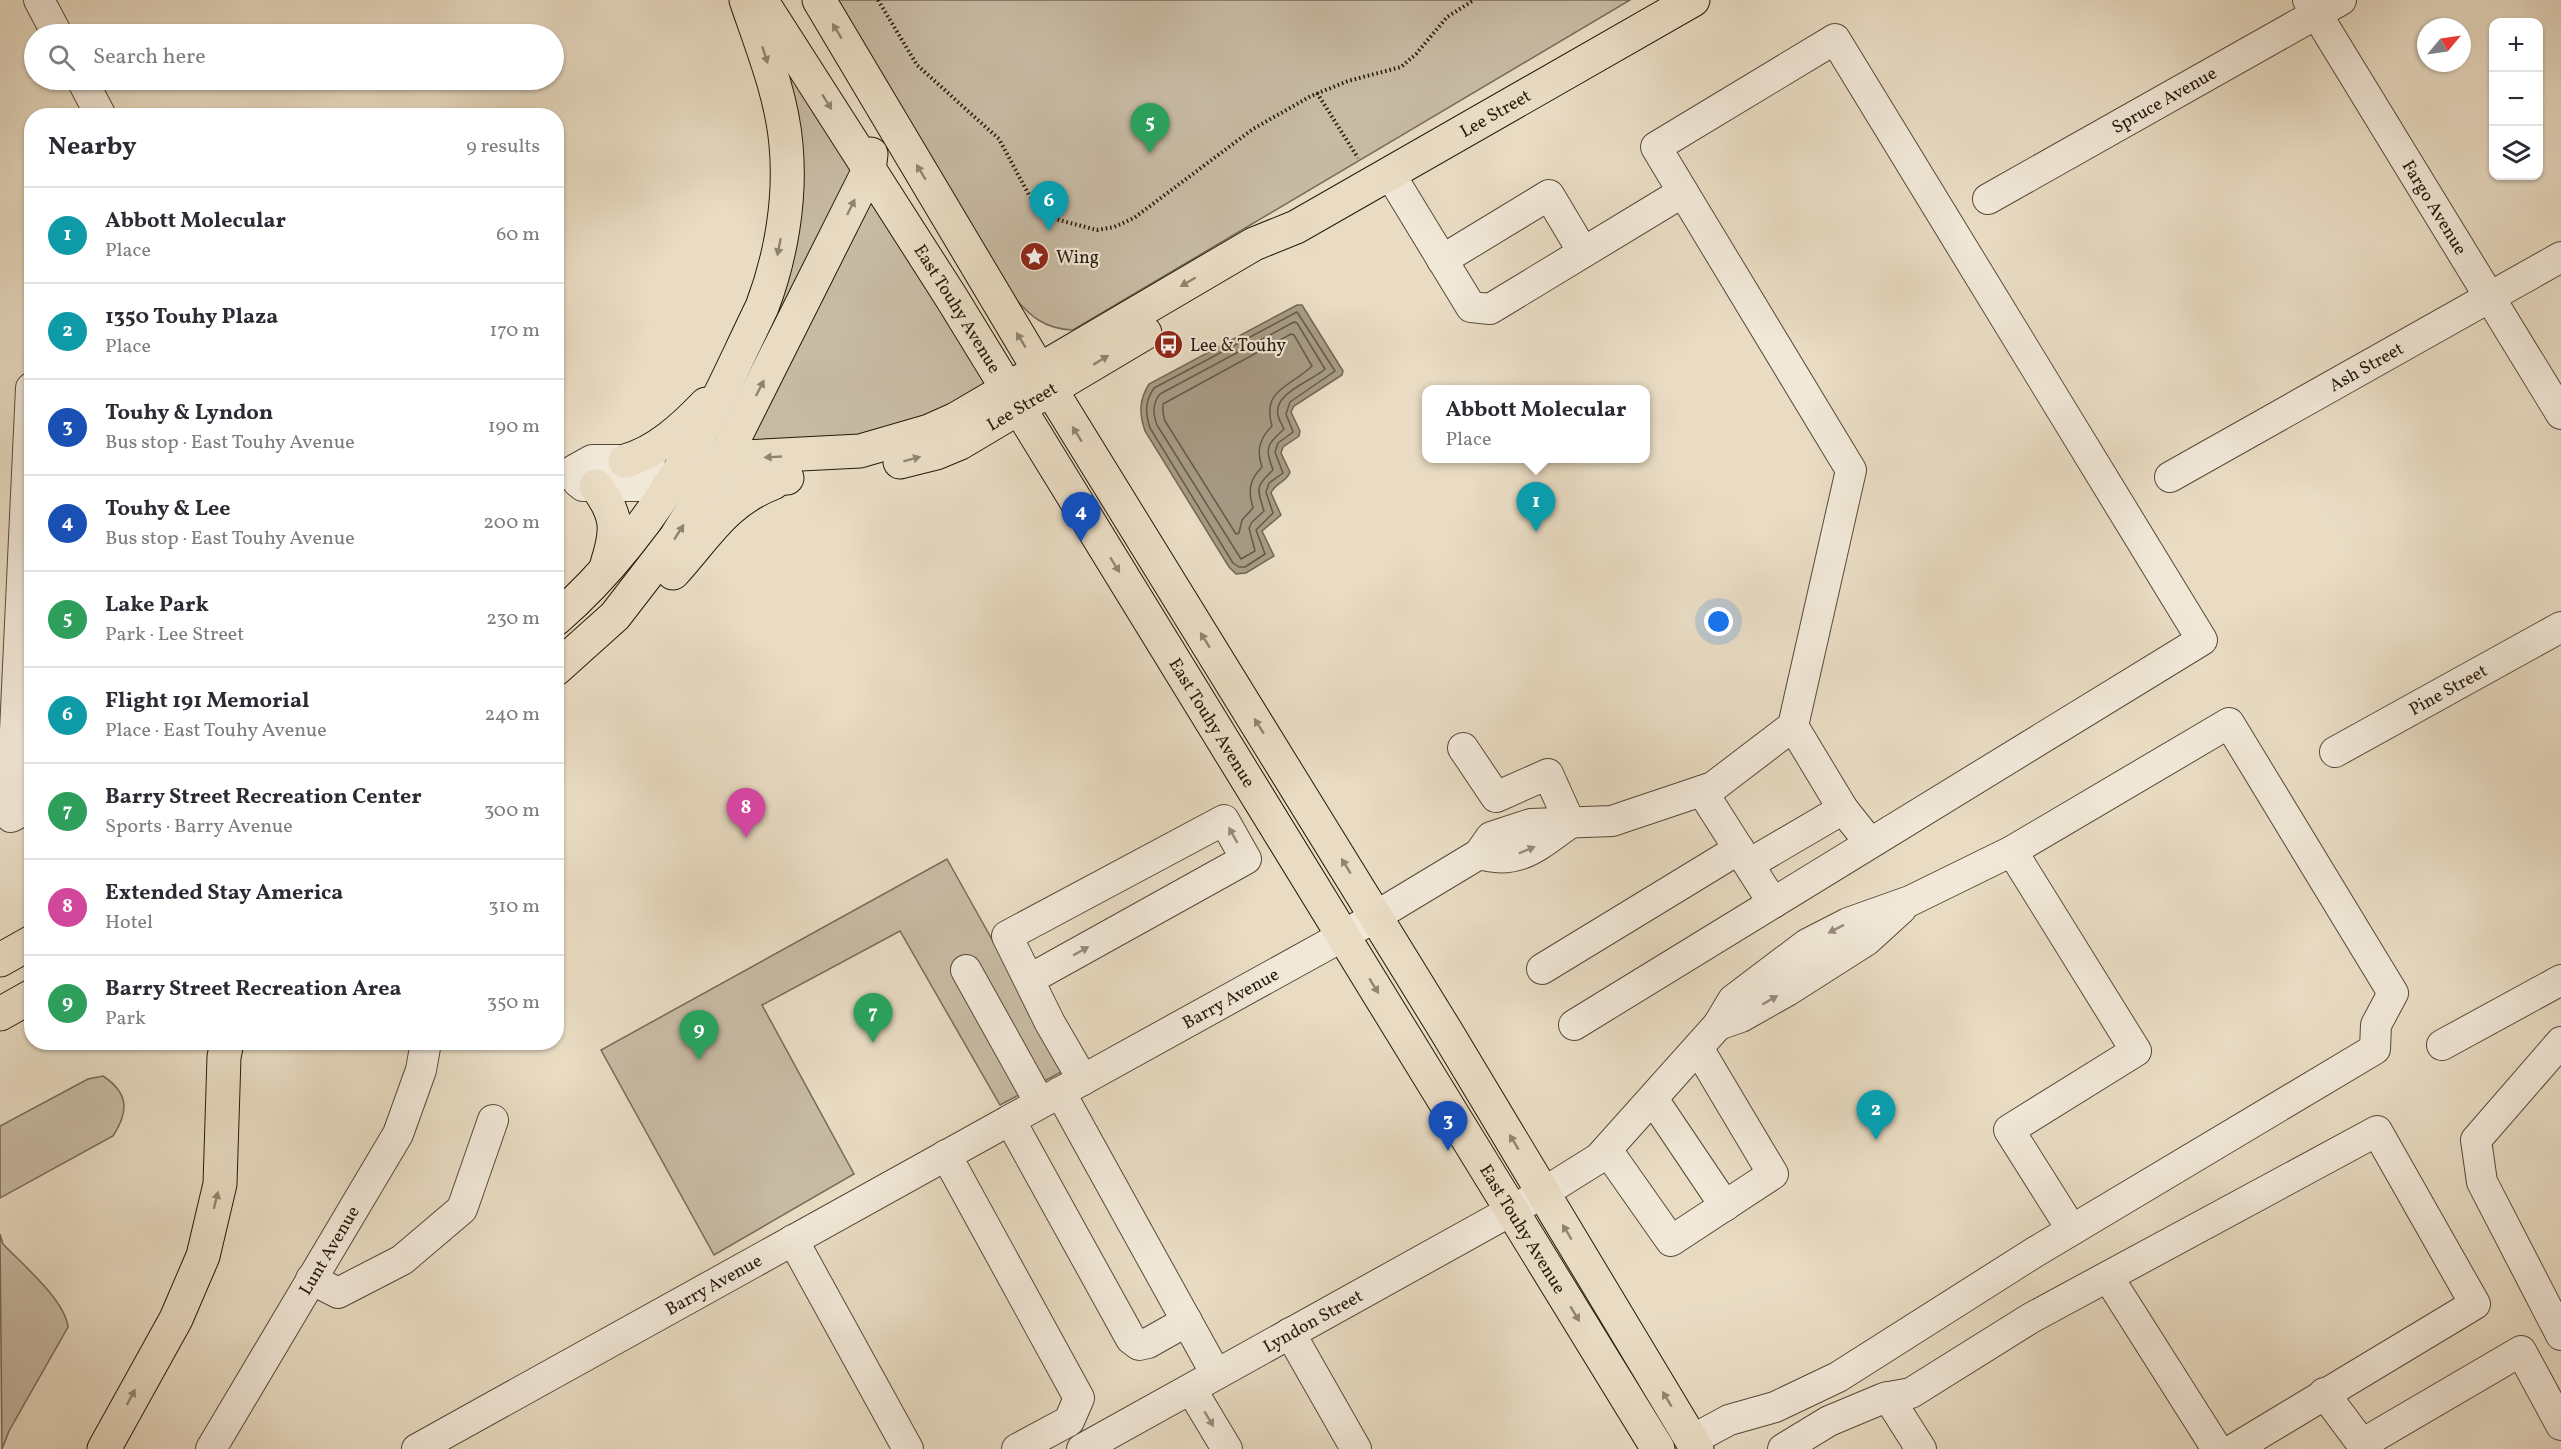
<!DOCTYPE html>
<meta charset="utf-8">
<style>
:root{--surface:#fff;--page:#f7f7f7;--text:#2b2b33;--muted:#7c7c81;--line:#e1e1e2;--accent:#8f2418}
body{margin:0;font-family:Vollkorn,serif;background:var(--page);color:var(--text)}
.controls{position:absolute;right:18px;top:18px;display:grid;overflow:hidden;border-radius:12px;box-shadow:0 2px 4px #0004}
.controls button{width:54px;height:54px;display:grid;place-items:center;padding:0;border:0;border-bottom:2px solid var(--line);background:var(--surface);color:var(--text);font:30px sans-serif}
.compass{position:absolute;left:2417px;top:18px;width:54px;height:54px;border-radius:50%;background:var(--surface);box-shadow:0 2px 4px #0004;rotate:61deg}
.you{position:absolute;left:1719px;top:622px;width:21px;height:21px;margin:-15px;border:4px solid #fff;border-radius:50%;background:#1a73e8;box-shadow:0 0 0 9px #1a73e833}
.badge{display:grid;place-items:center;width:39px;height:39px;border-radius:50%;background:var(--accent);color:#fff;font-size:20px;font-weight:700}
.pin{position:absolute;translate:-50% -50px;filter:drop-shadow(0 2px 3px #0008)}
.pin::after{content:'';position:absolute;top:32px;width:21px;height:18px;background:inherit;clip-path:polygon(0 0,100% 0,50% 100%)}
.popup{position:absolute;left:1422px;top:385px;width:228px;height:78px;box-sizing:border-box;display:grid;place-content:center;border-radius:12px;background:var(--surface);filter:drop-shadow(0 2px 4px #0005);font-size:20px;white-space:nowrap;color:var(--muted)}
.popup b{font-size:22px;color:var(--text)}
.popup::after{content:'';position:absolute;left:50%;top:100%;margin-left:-12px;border:12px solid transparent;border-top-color:var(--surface)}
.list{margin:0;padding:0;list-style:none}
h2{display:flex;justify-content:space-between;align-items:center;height:78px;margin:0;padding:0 24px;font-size:26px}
h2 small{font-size:20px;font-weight:400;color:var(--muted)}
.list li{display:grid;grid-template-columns:39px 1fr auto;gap:18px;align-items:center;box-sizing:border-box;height:96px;padding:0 24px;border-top:2px solid var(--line)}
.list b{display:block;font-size:22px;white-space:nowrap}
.list p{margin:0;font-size:20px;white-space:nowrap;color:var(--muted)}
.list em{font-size:20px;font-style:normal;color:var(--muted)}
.icon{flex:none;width:33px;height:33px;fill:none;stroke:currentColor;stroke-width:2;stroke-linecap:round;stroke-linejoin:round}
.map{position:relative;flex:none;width:2561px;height:1449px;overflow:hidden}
.search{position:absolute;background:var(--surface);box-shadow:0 2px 4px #0004;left:24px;top:24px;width:540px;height:66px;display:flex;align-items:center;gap:15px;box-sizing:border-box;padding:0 21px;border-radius:33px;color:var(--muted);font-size:22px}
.panel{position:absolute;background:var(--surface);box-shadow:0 2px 4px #0004;left:24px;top:108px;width:540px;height:942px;border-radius:24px}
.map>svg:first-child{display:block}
</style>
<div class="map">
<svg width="2561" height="1449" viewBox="0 0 2561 1449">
<rect width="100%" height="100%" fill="#e9dcc3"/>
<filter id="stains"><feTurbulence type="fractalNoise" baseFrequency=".00333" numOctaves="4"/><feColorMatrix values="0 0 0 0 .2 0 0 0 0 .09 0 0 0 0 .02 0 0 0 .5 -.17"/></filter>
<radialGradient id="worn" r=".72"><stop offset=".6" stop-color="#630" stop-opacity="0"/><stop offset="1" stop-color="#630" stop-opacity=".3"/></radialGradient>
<g fill="#c8bba4" stroke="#776a57" stroke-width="1.5">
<path d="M836,0H1630L1073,330C1044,329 1030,316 1012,295Z"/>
<polygon points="779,50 857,162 718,439 774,312"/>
<polygon points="871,199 992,384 970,399 861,440 754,444 751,440"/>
<polygon points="947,859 1065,1070 1000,1105 900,931 762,1005 854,1174 714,1255 601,1050"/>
<path d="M103,1076C129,1093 129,1112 113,1136L0,1198V1126L88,1079Z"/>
<path d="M0,1234L3,1244C22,1264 65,1300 68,1327L9,1431L2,1449Z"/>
</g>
<path fill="#a79a84" stroke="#736653" stroke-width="1.5" d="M1297,305H1302L1343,371L1342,375L1294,406L1291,412L1300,431L1299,436L1283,447L1281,453L1290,472C1287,482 1275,483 1271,493L1281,515L1262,531L1274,556L1246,573L1236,574L1229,567L1145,431C1139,413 1139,400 1149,384Z"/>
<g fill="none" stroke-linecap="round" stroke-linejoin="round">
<g stroke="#665a47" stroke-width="1.5">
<path d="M1297,312L1335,371L1290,402L1286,414L1293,432L1278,443L1275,452L1283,473L1269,483L1266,492L1273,513L1256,530L1265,554L1245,567H1239L1233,563L1150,428C1145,413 1145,401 1154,388Z"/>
<path d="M1294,322L1297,323L1325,369C1312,381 1273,393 1278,415C1279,420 1282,425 1284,429C1266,446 1265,447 1273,470C1255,486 1257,489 1264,511L1252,522L1249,528L1255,551L1241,559L1157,425C1153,414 1152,404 1160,394Z"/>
<path d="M1291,334L1294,335L1312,366C1292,386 1261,389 1272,426C1260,438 1256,450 1262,467C1249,480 1248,491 1253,508L1242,520L1239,533L1236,534L1165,421L1163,413V404Z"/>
</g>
<defs>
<g id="minor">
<polyline points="39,0 57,34"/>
<path id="s1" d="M2308,0L2561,414"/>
<polyline points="82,80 101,116"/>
<polyline points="1390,174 1471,307 1490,309 1683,192 1656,147 1835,39 2202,640 1773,903"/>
<path id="s2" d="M1988,199L2341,0"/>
<polyline points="1442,260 1549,195 1583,252"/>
<polyline points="31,388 11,817 32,806"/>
<polyline points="567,474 592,460 650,460"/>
<path id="s3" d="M2170,477L2561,257"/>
<polyline points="578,482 583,486 668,486"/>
<polyline points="1793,726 1843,809 1870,843"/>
<polyline points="1463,748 1496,797 1548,774 1570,823"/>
<path id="s4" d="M2335,752L2561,627"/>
<polyline points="2012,851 2136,1051 2009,1130 2072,1230"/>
<path d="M1479,854C1519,866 1539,845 1570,823"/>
<polyline points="1749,864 1843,809"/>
<polyline points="1542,969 1739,849"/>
<polyline points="966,970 1040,1103"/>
<polyline points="1030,979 1246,859 1224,820 1007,936 1050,1023 1083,1080"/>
<polyline points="1574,1025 1773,903 1702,791"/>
<polyline points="1718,1025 1741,1017 1787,991 1867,940 1901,909"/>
<polyline points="2561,1042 2476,1140 2482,1182 2561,1335"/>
<polyline points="2442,1045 2561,980"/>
<polyline points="1060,1092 1216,1374"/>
<polyline points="1653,1099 1725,1206"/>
<polyline points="1607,1150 1671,1241 1773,1174 1698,1048"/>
<polyline points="946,1155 1079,1398 1069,1421 1017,1449"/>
<polyline points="793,1240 908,1449"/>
<polyline points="2108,1277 2217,1449"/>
<polyline points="311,1279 338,1293 402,1260 462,1209 493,1120"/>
<path id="s5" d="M1187,1321L1148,1343L1139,1345L1131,1339L1010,1120L1343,936L1479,854L1491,837L1531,824L1612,821L1713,787L1793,726L1851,470L1683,192"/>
<polyline points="1290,1333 1356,1449"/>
<polyline points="1191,1389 1227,1449"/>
<polyline points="2324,1393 2362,1444 2521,1351 2561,1425"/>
<polyline points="1888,1397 1921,1449"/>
<path id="s6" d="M211,1449L398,1134L421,1070L426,1042"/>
<path id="s7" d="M417,1449L1010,1120"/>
<path id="s8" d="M1082,1449L1543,1193L1599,1158L1718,1025L1733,1000L1807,944L1848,923L1910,901L2012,851L2229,723L2393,993L2376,1025L2375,1049L2035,1252L1838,1377L1775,1407L1729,1420L1692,1440"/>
<polyline points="1783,1449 1829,1421 1884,1398 1911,1393 2031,1318 2377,1131 2475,1304 2234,1449"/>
</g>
<g id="major">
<path id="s9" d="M761,0L951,297L1658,1449"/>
<polyline points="819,0 1051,390 1446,1031 1697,1449"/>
<path id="s10" d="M686,460L860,451L929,431L956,419L1254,244L1296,227L1693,0"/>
<path d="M625,461C657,452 683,428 706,404"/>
<path id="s11" d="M900,462L936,453L960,443L1145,333"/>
<path d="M596,486C618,515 618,530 607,564"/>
<polyline points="668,486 787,478"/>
<path d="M673,573C707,536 724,502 773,483"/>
<path d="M556,619C606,576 653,516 686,459C715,410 737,358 762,307C781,257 791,199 786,145C782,96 762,47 746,0"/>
<polyline points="556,669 615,616 676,537 724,459 869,170 871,154"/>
<polyline points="0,960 32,942"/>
<polyline points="0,1014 32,996"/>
</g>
<polyline id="highway" points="104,1449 176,1319 203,1256 220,1184 224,1057 227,1042"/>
</defs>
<use href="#minor" stroke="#574a38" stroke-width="32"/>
<use href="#major" stroke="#26190a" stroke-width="35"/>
<use href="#highway" stroke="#26190a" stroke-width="35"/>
<g stroke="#26190a" stroke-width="4" stroke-dasharray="1.5 3" stroke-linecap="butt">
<polyline points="878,0 917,65 999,139 1029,195 1042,210 1059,220 1097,230 1114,227 1134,218 1253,129 1311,96 1348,81 1401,67 1416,54 1447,17 1474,0"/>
<polyline points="1317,93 1358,158"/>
</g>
<use href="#minor" stroke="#f1e8d8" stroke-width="30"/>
<use href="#major" stroke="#e9dcc3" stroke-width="33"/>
<use href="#highway" stroke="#e9dcc3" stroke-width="33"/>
</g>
<defs><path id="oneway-solid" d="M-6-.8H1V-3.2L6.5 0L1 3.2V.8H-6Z" transform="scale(1.5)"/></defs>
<g fill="#918470">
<use href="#oneway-solid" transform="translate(837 31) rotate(-121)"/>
<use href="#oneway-solid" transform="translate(765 55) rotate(72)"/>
<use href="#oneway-solid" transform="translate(827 102) rotate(58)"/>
<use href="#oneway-solid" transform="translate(921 172) rotate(-121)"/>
<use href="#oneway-solid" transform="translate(851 207) rotate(-64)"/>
<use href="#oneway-solid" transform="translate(779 247) rotate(101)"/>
<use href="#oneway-solid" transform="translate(1188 282) rotate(150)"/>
<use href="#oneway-solid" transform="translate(1021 340) rotate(-121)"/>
<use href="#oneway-solid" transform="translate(1101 360) rotate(-31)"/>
<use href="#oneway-solid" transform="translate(760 388) rotate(-63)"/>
<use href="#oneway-solid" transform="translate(1077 434) rotate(-122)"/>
<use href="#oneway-solid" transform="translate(773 457) rotate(177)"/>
<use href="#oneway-solid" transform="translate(912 459) rotate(-15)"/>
<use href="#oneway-solid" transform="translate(679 532) rotate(-57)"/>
<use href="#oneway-solid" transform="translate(1115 565) rotate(58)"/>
<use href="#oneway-solid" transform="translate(1205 640) rotate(-122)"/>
<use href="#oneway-solid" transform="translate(1259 726) rotate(-122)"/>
<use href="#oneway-solid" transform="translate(1346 866) rotate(-121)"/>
<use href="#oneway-solid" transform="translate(1374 986) rotate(59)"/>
<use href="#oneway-solid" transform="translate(1514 1142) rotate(-121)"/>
<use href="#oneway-solid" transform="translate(216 1200) rotate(-76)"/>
<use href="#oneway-solid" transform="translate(1567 1232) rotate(-121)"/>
<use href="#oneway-solid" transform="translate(1575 1314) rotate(59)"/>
<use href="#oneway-solid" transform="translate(131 1397) rotate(-62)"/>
<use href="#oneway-solid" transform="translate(1667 1399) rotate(-121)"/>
</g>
<g fill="#968b7b">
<use href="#oneway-solid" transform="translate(1233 835) rotate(-119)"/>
<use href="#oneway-solid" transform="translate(1527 850) rotate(-23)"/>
<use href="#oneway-solid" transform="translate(1836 929) rotate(153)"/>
<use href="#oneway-solid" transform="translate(1081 951) rotate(-29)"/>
<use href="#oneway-solid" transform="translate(1770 1000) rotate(-30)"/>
<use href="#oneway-solid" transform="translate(1209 1419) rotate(59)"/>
</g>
<defs>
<symbol id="sight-disc" viewBox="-11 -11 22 22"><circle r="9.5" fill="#8f2418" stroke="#f1e8d8"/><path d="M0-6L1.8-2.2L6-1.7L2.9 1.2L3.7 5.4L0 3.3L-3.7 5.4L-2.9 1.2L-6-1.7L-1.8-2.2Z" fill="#fff"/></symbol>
<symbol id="bus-disc" viewBox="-11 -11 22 22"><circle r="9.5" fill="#8f2418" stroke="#f1e8d8"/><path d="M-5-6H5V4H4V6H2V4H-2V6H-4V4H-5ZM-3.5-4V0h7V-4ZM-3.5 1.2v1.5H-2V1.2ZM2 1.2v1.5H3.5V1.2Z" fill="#fff"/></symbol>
</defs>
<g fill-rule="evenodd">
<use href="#sight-disc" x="1018" y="240" width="33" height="33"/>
<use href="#bus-disc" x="1152" y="328" width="33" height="33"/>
</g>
<g text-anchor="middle" stroke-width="4.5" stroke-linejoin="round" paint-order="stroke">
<g font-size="18" fill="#26190a" stroke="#f1e8d8">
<text dy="6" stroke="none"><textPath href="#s2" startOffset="202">Spruce Avenue</textPath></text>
<text dy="6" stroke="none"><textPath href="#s10" startOffset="896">Lee Street</textPath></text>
<text dy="6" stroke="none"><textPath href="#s1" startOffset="243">Fargo Avenue</textPath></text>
<text dy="6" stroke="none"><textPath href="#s9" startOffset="366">East Touhy Avenue</textPath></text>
<text dy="6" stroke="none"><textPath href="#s3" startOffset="225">Ash Street</textPath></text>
<text dy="6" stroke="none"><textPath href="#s11" startOffset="135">Lee Street</textPath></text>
<text dy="6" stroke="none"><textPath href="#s4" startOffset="129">Pine Street</textPath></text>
<text dy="6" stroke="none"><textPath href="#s9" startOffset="852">East Touhy Avenue</textPath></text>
<text dy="6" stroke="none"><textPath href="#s5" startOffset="566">Barry Avenue</textPath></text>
<text dy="6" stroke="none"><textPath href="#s9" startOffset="1446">East Touhy Avenue</textPath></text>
<text dy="6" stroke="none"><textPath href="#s6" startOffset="231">Lunt Avenue</textPath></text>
<text dy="6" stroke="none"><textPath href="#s7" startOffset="339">Barry Avenue</textPath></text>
<text dy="6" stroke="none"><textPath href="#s8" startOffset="264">Lyndon Street</textPath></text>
</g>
<g font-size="18" fill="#26190a" stroke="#f1e8d8" text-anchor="start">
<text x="1056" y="263">Wing</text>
<text x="1190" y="351">Lee &amp; Touhy</text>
</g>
</g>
<rect width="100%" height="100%" filter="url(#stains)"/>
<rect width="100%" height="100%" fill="url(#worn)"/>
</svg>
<div class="controls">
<button>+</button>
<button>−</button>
<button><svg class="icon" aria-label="layers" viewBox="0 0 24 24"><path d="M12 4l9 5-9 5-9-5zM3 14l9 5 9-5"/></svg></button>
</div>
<svg class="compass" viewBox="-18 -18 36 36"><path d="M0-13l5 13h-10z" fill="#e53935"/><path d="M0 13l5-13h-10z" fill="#7c7c81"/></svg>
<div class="you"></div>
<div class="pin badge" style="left:1536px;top:532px;background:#0f9aa8">1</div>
<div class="popup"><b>Abbott Molecular</b>Place</div>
<div class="pin badge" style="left:1876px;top:1140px;background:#0f9aa8">2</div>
<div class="pin badge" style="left:1448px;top:1151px;background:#1a4fb4">3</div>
<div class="pin badge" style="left:1081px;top:542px;background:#1a4fb4">4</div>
<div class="pin badge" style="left:1150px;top:153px;background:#2e9e5b">5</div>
<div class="pin badge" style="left:1049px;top:231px;background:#0f9aa8">6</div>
<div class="pin badge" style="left:873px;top:1043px;background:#2e9e5b">7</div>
<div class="pin badge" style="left:746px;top:838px;background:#d1479c">8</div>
<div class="pin badge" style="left:699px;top:1060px;background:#2e9e5b">9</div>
<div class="search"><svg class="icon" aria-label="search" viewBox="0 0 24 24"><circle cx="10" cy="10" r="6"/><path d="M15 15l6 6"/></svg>Search here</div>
<section class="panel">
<h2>Nearby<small>9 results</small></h2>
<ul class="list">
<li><span class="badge" style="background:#0f9aa8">1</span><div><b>Abbott Molecular</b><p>Place</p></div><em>60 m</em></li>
<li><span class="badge" style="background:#0f9aa8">2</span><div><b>1350 Touhy Plaza</b><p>Place</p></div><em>170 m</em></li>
<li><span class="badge" style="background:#1a4fb4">3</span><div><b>Touhy &amp; Lyndon</b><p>Bus stop · East Touhy Avenue</p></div><em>190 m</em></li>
<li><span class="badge" style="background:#1a4fb4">4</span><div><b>Touhy &amp; Lee</b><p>Bus stop · East Touhy Avenue</p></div><em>200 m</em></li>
<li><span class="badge" style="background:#2e9e5b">5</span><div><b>Lake Park</b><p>Park · Lee Street</p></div><em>230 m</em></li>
<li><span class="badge" style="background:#0f9aa8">6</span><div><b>Flight 191 Memorial</b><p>Place · East Touhy Avenue</p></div><em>240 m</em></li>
<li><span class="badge" style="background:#2e9e5b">7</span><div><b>Barry Street Recreation Center</b><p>Sports · Barry Avenue</p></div><em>300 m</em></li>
<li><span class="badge" style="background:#d1479c">8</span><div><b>Extended Stay America</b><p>Hotel</p></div><em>310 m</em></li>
<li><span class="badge" style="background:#2e9e5b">9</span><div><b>Barry Street Recreation Area</b><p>Park</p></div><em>350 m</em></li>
</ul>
</section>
</div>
